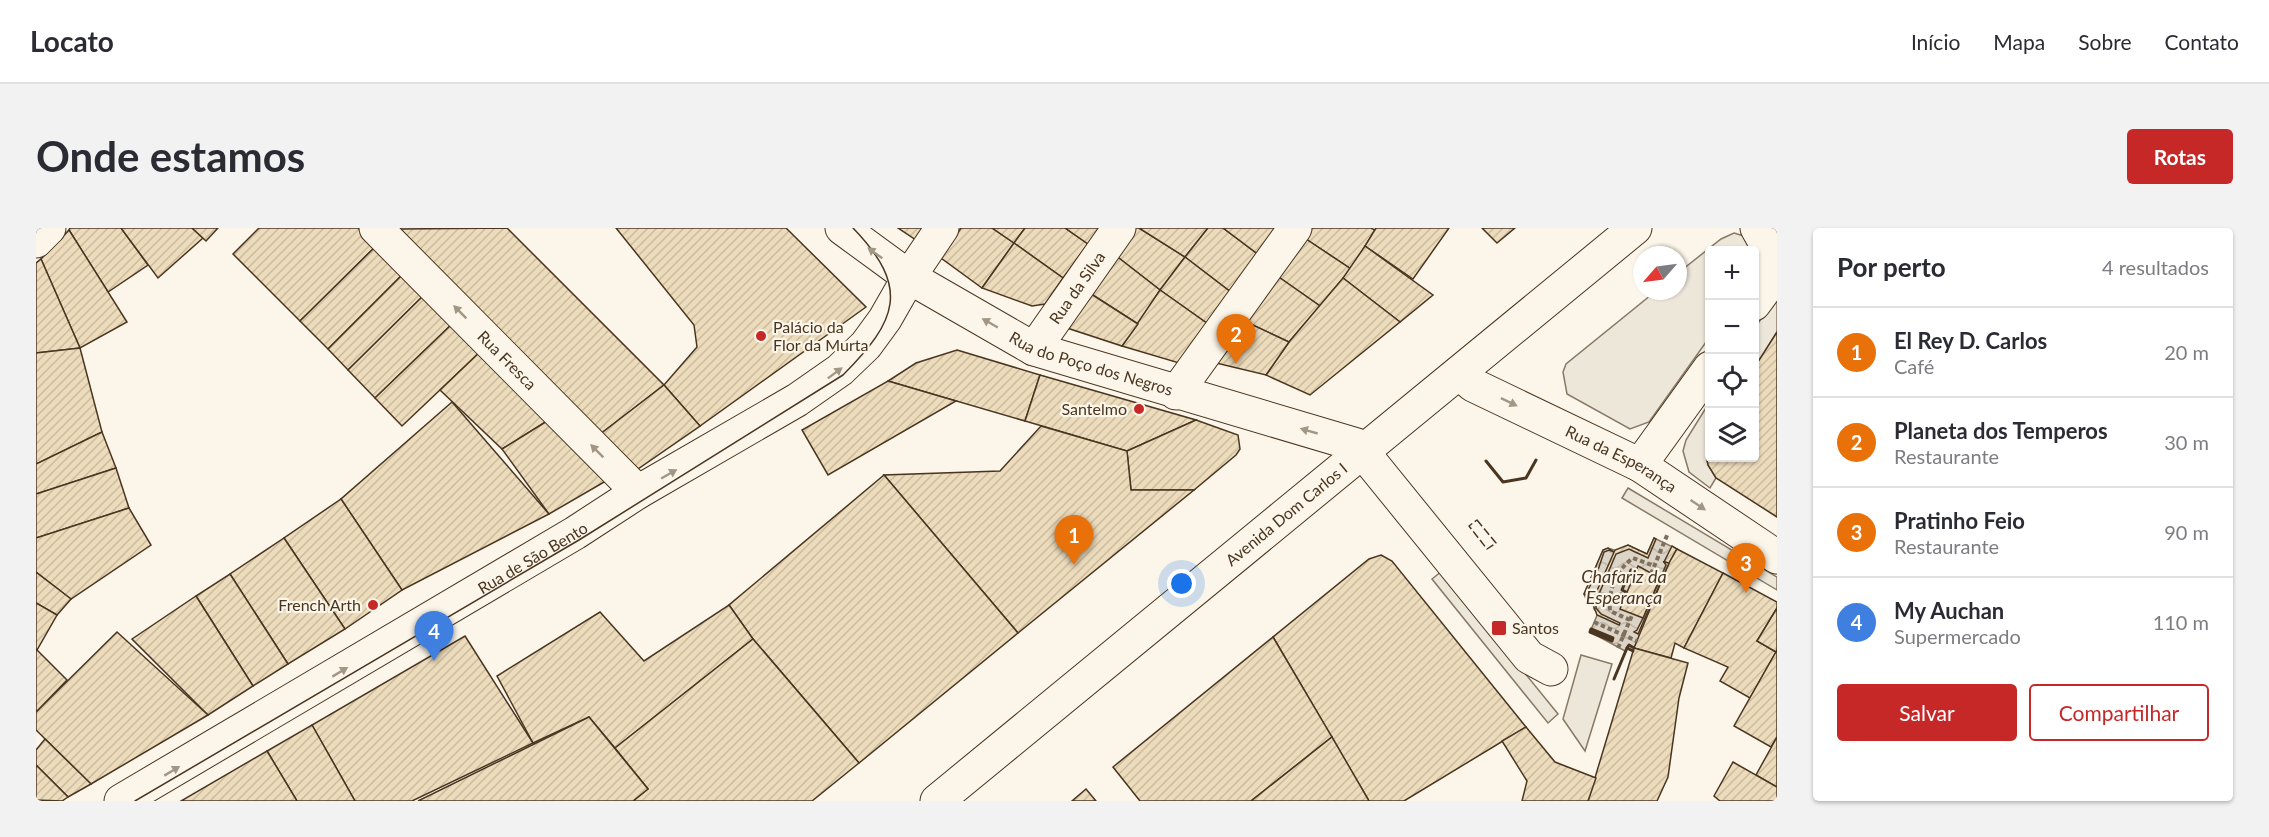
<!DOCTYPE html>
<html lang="pt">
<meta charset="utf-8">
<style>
:root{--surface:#fff;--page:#f2f2f3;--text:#2b2b33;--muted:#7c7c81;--line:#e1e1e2;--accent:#c62828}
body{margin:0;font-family:Lato,sans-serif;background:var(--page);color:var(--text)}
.controls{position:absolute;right:18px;top:18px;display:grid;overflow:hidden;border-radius:6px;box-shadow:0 2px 4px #0004}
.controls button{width:54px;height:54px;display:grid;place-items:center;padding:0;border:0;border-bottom:2px solid var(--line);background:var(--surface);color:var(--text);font:30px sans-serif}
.compass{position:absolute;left:1597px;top:18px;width:54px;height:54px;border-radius:50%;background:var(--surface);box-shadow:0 2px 4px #0004;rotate:242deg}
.you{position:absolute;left:1146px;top:356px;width:21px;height:21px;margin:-15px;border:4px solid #fff;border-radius:50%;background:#1a73e8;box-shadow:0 0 0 9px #1a73e833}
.badge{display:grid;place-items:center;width:39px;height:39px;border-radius:50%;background:var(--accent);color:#fff;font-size:20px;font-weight:700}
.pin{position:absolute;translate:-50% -50px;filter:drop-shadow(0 2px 3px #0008)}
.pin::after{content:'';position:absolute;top:32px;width:21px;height:18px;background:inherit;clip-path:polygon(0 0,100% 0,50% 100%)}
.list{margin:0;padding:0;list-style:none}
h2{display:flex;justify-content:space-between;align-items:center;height:78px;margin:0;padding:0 24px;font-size:26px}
h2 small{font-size:20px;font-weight:400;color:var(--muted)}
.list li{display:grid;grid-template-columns:39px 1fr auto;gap:18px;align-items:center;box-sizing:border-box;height:90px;padding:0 24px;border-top:2px solid var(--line)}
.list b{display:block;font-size:22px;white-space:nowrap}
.list p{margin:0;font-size:20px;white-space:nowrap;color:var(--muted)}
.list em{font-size:20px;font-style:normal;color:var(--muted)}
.actions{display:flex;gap:12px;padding:18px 24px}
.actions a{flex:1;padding:14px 0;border:2px solid var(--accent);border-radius:6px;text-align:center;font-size:21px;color:var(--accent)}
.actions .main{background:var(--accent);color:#fff}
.icon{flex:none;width:33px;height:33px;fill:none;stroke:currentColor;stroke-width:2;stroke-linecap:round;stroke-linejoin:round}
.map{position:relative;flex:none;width:1741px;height:573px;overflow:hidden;border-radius:6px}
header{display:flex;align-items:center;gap:36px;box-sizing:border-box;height:84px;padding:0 30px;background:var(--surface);border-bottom:2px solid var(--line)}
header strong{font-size:28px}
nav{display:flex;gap:33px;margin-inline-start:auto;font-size:21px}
.intro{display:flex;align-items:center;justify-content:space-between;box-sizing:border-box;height:144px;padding:0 36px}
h1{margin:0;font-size:42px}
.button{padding:15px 27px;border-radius:6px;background:var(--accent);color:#fff;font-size:21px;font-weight:700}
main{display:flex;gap:36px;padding:0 36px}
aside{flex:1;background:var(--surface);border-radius:6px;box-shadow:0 2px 4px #0004}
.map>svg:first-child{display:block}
</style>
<header>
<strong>Locato</strong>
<nav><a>Início</a><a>Mapa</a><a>Sobre</a><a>Contato</a></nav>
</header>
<div class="intro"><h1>Onde estamos</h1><a class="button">Rotas</a></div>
<main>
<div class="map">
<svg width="1741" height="573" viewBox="0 0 1741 573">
<defs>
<pattern id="water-waves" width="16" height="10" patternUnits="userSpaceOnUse" patternTransform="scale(1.5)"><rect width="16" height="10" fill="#dcd4c6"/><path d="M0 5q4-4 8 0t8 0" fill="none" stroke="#beb7aa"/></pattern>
<pattern id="building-hatch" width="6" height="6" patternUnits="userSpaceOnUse" patternTransform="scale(1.5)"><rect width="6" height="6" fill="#ecdcbc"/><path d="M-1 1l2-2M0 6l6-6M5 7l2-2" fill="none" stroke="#ccbda1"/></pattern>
</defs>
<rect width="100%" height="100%" fill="#fbf6e9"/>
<g fill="#ede7d9" stroke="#887966" stroke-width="1.5">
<polygon points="1698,5 1711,9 1717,22 1674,22 1673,110 1613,194 1594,201 1531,166 1527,144 1530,136 1620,63 1642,63 1642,45 1685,11"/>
<polygon points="1741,65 1741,104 1719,140 1718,102"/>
<polygon points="1673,175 1673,212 1670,227 1672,237 1680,250 1674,260 1653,244 1647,223 1650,212"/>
<polygon points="1592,260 1741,349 1741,362 1586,270"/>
<polygon points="1406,343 1522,486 1512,495 1396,351"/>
<polygon points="1545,427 1576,436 1549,523 1527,491"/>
</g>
<polygon fill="url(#water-waves)" stroke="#887966" stroke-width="1.5" points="1618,310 1641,321 1633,336 1597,423 1591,420 1589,423 1554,404 1562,385 1558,381 1558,375 1550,371 1548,366 1567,322 1572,320 1581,323 1592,317 1611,326"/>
<g fill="url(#building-hatch)" stroke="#4a3520" stroke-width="1.5">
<polygon points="34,0 85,0 112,37 72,64 33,2"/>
<polygon points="85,0 156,0 167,10 122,50"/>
<polygon points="156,0 182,0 170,13"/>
<polygon points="223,0 322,0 340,18 264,93 197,26"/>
<polygon points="471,0 628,157 563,207 364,1"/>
<polygon points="580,0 750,0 830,79 664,198 628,157 661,119 658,97"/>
<polygon points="862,0 889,0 880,12"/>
<polygon points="925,0 956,0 978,15 946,60 905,30"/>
<polygon points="956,0 989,0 978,15"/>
<polygon points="989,0 1029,0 1052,16 1027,50 978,15"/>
<polygon points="1029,0 1063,0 1052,16"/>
<polygon points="1096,0 1103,0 1149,29 1124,62 1079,27"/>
<polygon points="1103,0 1172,0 1149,29"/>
<polygon points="1172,0 1187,0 1223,27 1196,65 1149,29"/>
<polygon points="1187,0 1247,0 1223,27"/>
<polygon points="1269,0 1335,0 1339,2 1315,41 1264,7"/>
<polygon points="1340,0 1413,0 1377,51 1329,18"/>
<polygon points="1446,0 1479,0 1461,15"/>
<polygon points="33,2 91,94 44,120 5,31"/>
<polygon points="1264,7 1315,41 1284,78 1237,45"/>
<polygon points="978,15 1027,50 1009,76 996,78 946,60"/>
<polygon points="340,18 367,46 292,121 264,93"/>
<polygon points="1329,18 1397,67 1364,94 1307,50"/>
<polygon points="1079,27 1124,62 1102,96 1052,64"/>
<polygon points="1149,29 1196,65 1172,96 1124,62"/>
<polygon points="5,31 44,120 0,125 0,35"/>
<polygon points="1237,45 1284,78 1253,114 1204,91"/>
<polygon points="367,46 388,67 312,142 292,121"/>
<polygon points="1307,50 1364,94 1274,167 1230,147 1253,114"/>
<polygon points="1124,62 1172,96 1143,135 1086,118"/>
<polygon points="1052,64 1102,96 1086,118 1028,99"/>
<polygon points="388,67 416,96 339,170 312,142"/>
<polygon points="1204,91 1253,114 1230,147 1176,134"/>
<polygon points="416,96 444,124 366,198 339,170"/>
<polygon points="1741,104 1741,289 1680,250 1672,237 1670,227 1674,212 1674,230 1718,230 1718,140"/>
<polygon points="44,120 66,204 0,236 0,125"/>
<polygon points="921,122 1004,147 989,193 852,153 880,135"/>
<polygon points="444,124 516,190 466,221 404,162"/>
<polygon points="1004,147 1160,192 1091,223 989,193"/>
<polygon points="852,153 920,173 792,247 766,202"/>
<polygon points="628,157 664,198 599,243 563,207"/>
<polygon points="416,174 513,286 366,362 305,271"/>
<polygon points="516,190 575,250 513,286 466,221"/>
<polygon points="1160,192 1202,207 1204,221 1200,227 1158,262 1095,262 1091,223"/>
<polygon points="1005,198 1091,223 1095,262 1158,262 982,405 848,247 964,243"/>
<polygon points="66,204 80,240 0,266 0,236"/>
<polygon points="80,240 93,280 0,310 0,266"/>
<polygon points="848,247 982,405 823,535 717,411 693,377"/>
<polygon points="305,271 366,362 309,401 248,310"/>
<polygon points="93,280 115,317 35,371 0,344 0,310"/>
<polygon points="248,310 309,401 252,436 194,346"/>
<polygon points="1618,310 1620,311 1612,330 1593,321 1580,326 1560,373 1560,380 1565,386 1584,395 1583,397 1561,387 1556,374 1579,322 1592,317 1611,326"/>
<polygon points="1636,318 1641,321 1633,335 1628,334"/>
<polygon points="1572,320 1578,324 1573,322 1568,324 1562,342 1550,366 1556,374 1548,366 1567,322"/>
<polygon points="1641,321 1687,345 1648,420 1639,415 1635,430 1598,420 1633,335"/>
<polygon points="1345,327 1356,333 1490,499 1368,573 1333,573 1237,409 1333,331"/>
<polygon points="1628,334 1633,335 1602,406 1598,404 1601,402 1607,390 1630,337"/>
<polygon points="1602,338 1624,350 1607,390 1584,381"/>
<polygon points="0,344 35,371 21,387 0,375"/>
<polygon points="1687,345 1741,374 1741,380 1721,413 1740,424 1714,470 1684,453 1692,439 1648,420"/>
<polygon points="194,346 252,436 217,458 160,368"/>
<polygon points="160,368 217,458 172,487 96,411"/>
<polygon points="0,375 21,387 1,422 0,421"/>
<polygon points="693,377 717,411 579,520 553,489 497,515 461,448 564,384 608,433"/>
<polygon points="1741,380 1741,422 1740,424 1721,413"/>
<polygon points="81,404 172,487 55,556 0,502 0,484"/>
<polygon points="429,408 497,515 376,573 319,573 276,497"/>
<polygon points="1237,409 1296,509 1215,573 1104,573 1077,539"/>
<polygon points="717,411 823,535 776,573 597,573 612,561 579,520"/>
<polygon points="1598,420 1652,435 1643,470 1632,549 1621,573 1552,573"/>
<polygon points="0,421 31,452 0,484"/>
<polygon points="1741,422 1741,509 1735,519 1698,498"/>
<polygon points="553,489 612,561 597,573 382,573"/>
<polygon points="276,497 319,573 261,573 231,523"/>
<polygon points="1490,499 1519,534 1560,550 1552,573 1486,573 1491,553 1466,513"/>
<polygon points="1296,509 1333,573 1215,573"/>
<polygon points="1741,509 1741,559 1720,547"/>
<polygon points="9,511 55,556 32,569 0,537 0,522"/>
<polygon points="231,523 261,573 145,573"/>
<polygon points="1697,534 1741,559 1741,573 1684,573 1678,568"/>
<polygon points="0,537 32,569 26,573 0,572"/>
<polygon points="1050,561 1060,573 1036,573"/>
</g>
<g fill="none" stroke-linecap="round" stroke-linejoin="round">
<defs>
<g id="minor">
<path id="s1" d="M340,0L602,264"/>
<path id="s2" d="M806,0L873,49L998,121L1321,217L1493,429L1515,441"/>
<polyline points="0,13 13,0"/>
<polyline points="1718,76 1729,61 1734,23 1721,0"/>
<path id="s3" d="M998,121L1083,0"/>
<path id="s4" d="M1423,145L1437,157L1604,237L1741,329"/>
<polyline points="1140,165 1259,0"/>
<polyline points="1604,237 1674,140"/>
<path id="s5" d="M85,573L539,305L602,264L761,172L804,142L830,117L849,91L873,49L906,0"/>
</g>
<g id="major">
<path id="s6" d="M901,573L1599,0"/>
</g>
</defs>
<use href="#minor" stroke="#4a3520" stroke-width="35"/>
<use href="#major" stroke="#4a3520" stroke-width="35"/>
<g stroke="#7f6f5c" stroke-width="4" stroke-dasharray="4.5 3" stroke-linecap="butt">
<polyline points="1615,346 1632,305"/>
<path d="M1594,392L1574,383C1572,363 1580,342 1597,330L1618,338"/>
<polyline points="1558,394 1601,413"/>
<polyline points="1582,420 1597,385"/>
</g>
<use href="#minor" stroke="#fbf6e9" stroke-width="33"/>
<use href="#major" stroke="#fbf6e9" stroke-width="33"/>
<path stroke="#4a3520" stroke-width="1.5" d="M99,573L543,312L807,147C861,93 875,60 817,0"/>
<polygon stroke="#4a3520" stroke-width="1.5" stroke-dasharray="8 3" stroke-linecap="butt" points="1441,292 1460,315 1451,321 1433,298"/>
<g stroke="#4a3520" stroke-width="3">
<polyline points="1450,233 1467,254 1490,250 1500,232"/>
<polyline points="1596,352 1592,350 1595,342 1599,344"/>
<polyline points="1590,364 1586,362 1590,352 1595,354"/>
<polyline points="1586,375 1582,373 1585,366 1589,367"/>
<polygon points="1555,401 1577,410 1576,413 1554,404"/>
<polyline points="1597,423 1591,420 1593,417 1598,420"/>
<polyline points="1578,451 1591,420"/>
</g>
</g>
<defs><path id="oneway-solid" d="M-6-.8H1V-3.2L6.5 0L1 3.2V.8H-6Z" transform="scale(1.5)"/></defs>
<g fill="#a29684">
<use href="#oneway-solid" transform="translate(839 25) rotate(-144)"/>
<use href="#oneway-solid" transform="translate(424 84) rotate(-135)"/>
<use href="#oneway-solid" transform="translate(954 95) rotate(-150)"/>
<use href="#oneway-solid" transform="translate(799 145) rotate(-37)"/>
<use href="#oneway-solid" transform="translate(1473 174) rotate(26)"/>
<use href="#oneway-solid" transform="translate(1273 203) rotate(-164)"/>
<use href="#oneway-solid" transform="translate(561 223) rotate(-135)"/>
<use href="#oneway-solid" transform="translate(633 246) rotate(-30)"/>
<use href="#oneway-solid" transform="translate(1662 277) rotate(34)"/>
<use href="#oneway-solid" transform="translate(304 444) rotate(-31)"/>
<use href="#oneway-solid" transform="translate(136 543) rotate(-31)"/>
</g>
<g fill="#c62828" stroke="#fbf6e9" stroke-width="2">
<circle cx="725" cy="108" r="6"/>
<circle cx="1103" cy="181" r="6"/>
<circle cx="337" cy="377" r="6"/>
<rect x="1455" y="392" width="16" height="16" rx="3"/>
</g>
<g text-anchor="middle" stroke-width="4.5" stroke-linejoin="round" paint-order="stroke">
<g font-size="16" fill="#4a3520" stroke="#fbf6e9">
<text dy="6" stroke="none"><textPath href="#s3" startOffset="75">Rua da Silva</textPath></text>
<text dy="6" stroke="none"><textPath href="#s1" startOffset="186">Rua Fresca</textPath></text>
<text dy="6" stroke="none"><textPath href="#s2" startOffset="286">Rua do Poço dos Negros</textPath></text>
<text dy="6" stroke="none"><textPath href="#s4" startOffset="184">Rua da Esperança</textPath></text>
<text dy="6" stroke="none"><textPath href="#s6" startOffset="452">Avenida Dom Carlos I</textPath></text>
<text dy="6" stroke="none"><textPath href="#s5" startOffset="478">Rua de São Bento</textPath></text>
</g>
<g font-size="16" fill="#4a3520" stroke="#fbf6e9" text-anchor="start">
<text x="737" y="105">Palácio da<tspan x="737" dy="18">Flor da Murta</tspan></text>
<text x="1091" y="187" text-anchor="end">Santelmo</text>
<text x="325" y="383" text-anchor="end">French Arth</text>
<text x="1476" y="406">Santos</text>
</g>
<g font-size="18" font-style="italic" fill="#4a3520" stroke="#fbf6e9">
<text x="1588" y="355">Chafariz da<tspan x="1588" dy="21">Esperança</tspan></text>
</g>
</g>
</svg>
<div class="controls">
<button>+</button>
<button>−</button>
<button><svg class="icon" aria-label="locate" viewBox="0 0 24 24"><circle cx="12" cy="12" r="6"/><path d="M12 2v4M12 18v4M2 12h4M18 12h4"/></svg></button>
<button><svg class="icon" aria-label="layers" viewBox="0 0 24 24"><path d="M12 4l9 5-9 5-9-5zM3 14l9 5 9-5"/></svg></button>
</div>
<svg class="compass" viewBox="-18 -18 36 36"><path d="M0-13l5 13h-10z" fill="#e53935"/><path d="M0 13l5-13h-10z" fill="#7c7c81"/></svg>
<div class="you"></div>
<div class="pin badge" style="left:1038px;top:337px;background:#e8710a">1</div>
<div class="pin badge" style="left:1200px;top:136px;background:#e8710a">2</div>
<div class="pin badge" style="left:1710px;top:365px;background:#e8710a">3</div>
<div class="pin badge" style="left:398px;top:433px;background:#3f7fe0">4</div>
</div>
<aside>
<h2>Por perto<small>4 resultados</small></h2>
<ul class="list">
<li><span class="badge" style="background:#e8710a">1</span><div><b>El Rey D. Carlos</b><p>Café</p></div><em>20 m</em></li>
<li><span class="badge" style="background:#e8710a">2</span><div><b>Planeta dos Temperos</b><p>Restaurante</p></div><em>30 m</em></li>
<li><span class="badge" style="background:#e8710a">3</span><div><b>Pratinho Feio</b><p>Restaurante</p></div><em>90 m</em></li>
<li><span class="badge" style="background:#3f7fe0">4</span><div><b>My Auchan</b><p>Supermercado</p></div><em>110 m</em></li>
</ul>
<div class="actions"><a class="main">Salvar</a><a>Compartilhar</a></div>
</aside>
</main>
